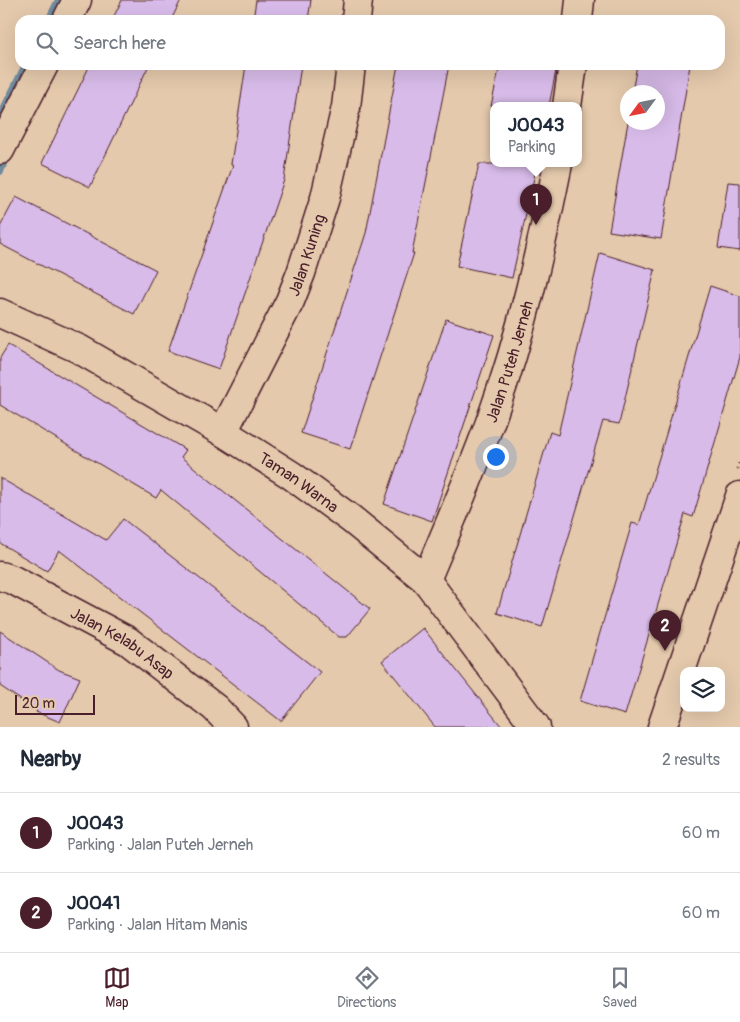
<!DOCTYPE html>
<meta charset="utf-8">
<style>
:root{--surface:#fff;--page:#f6f6f7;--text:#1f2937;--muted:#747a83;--line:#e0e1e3;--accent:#4a1f2b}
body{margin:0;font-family:Pangolin,sans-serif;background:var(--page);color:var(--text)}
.controls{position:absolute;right:15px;bottom:15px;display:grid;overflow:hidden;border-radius:10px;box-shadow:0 5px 20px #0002}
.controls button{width:45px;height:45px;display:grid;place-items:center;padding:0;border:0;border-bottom:1px solid var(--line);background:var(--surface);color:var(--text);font:25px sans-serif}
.compass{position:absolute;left:620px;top:85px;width:45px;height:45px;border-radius:50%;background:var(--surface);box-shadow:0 5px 20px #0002;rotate:237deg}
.scale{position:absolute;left:15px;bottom:12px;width:80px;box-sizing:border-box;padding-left:5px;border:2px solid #4a1f2b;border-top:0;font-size:14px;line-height:18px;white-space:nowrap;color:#4a1f2b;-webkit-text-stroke:4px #e4c9ac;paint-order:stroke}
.you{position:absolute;left:495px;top:456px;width:18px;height:18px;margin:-12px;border:4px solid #fff;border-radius:50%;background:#1a73e8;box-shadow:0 0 0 8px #1a73e833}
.badge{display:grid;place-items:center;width:32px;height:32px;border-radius:50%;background:var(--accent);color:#fff;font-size:16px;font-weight:700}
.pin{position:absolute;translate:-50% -41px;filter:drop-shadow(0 1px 2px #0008)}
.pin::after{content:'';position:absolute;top:26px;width:18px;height:15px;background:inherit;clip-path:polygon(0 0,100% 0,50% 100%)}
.popup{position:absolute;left:490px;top:102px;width:92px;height:65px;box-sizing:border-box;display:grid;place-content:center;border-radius:10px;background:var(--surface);filter:drop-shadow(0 1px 4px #0005);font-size:16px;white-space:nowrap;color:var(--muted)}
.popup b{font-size:19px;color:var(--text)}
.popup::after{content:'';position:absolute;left:50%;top:100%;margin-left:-10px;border:10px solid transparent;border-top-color:var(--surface)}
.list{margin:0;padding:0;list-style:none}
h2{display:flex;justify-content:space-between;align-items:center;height:65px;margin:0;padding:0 20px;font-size:21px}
h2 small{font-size:16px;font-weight:400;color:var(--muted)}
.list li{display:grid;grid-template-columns:32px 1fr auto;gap:15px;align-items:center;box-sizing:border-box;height:80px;padding:0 20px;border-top:1px solid var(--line)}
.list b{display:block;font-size:19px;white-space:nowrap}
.list p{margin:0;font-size:16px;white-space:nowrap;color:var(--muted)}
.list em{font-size:16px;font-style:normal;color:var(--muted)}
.icon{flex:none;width:28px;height:28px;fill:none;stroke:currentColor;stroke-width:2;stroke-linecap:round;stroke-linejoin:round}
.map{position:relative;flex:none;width:740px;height:727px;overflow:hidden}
.search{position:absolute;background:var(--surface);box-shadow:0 5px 20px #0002;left:15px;right:15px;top:15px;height:55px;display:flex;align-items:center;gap:12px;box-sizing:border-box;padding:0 18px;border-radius:15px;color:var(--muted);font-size:19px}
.sheet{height:225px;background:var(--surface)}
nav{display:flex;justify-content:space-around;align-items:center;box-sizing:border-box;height:70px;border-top:1px solid var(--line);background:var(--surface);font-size:14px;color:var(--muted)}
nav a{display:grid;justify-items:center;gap:2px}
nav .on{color:var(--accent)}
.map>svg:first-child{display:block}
</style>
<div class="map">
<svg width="740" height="727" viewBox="0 0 740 727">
<rect width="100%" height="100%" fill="#e4c9ac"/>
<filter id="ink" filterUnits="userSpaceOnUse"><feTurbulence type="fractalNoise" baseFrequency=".02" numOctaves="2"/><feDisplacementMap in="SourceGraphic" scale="10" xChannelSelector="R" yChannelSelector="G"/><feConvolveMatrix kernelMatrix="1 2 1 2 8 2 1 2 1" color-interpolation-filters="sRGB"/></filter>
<g filter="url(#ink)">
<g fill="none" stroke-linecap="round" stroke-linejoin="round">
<g stroke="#708b9e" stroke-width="8">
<polyline points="49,20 59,0"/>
<polyline points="0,117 26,65"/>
<polyline points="0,171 9,153"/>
</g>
</g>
<g fill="#d8bbe9" stroke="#4a1f2b">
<polygon points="122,0 181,0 171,20 112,20"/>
<polygon points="256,0 311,0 308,20 253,20"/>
<polygon points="90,65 149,65 90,187 42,163"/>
<polygon points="246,65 301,65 284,180 219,369 168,351 233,165 231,164"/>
<polygon points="398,65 449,65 412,253 414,253 350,449 301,433 366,233"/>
<polygon points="500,65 557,65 549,106 491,106"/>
<polygon points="637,65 690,65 661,239 609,231 628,122 658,122 658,92 632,92"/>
<polygon points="479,164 537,164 512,278 457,266"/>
<polygon points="728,182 740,183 740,251 718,248"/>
<polygon points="16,197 156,270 134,314 0,244 0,227"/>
<polygon points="600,253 655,270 619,424 603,421 542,627 497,613 550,432 558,435"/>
<polygon points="710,286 740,296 740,357 693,517 685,514 625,715 580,701 632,523 639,525"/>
<polygon points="446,319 494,335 432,521 384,504"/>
<polygon points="8,345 186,450 181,457 370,609 347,637 339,637 161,490 156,498 0,405 0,358"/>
<polygon points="0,478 106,540 123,519 320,672 281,721 59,550 47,571 0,543"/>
<polygon points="423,628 465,681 502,727 435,727 382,661"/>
<polygon points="0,631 59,670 80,678 60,722 36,712 37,711 0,686"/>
</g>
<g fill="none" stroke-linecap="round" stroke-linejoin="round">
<defs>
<g id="minor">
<polyline points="67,20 77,0"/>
<polyline points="356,20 358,0"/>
<polyline points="578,20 580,0"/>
<polyline points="567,106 573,65"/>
<polyline points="0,150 44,65"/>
<path id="s1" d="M0,313L79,349L223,432L291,475L351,519L426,580L536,727"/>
<path id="s2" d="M223,432L290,301L301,273L325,198L346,107L351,65"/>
<path id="s3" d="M0,576L13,580L128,641L215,708L233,727"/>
<path id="s4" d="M426,580C449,525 473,470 493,414C522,333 541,248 558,164"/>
<polyline points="662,727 740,496"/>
</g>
</defs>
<use href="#minor" stroke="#4a1f2b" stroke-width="31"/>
<polyline stroke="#4a1f2b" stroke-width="3" stroke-dasharray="1 4" stroke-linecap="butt" points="737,469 740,461"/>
<use href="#minor" stroke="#e4c9ac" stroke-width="28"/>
</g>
</g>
<g text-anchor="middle" stroke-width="4" stroke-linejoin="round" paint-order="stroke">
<g font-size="16" fill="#4a1f2b" stroke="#e4c9ac">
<text dy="6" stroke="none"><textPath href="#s2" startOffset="196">Jalan Kuning</textPath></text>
<text dy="6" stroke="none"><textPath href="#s4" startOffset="234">Jalan Puteh Jerneh</textPath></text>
<text dy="6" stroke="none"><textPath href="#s1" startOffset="344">Taman Warna</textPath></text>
<text dy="6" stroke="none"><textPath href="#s3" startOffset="140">Jalan Kelabu Asap</textPath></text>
</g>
</g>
</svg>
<div class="controls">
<button><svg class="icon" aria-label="layers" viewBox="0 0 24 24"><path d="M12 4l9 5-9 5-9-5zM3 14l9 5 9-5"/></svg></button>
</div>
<svg class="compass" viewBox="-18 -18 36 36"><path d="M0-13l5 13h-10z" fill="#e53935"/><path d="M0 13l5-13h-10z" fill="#747a83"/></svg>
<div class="scale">20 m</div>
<div class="you"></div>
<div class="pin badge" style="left:536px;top:225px">1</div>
<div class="popup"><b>J0043</b>Parking</div>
<div class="pin badge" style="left:665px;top:651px">2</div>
<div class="search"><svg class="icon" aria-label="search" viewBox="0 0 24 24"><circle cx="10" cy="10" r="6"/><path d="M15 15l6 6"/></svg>Search here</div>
</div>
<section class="sheet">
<h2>Nearby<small>2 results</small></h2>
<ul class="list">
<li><span class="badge">1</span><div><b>J0043</b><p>Parking · Jalan Puteh Jerneh</p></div><em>60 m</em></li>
<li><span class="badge">2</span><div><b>J0041</b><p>Parking · Jalan Hitam Manis</p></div><em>60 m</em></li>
</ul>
</section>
<nav>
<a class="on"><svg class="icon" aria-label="map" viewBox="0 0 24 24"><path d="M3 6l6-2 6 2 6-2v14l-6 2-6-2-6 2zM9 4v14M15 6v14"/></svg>Map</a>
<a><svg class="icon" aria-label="directions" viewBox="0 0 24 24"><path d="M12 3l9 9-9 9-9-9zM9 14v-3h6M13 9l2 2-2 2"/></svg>Directions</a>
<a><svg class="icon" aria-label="saved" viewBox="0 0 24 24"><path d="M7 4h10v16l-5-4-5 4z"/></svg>Saved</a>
</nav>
